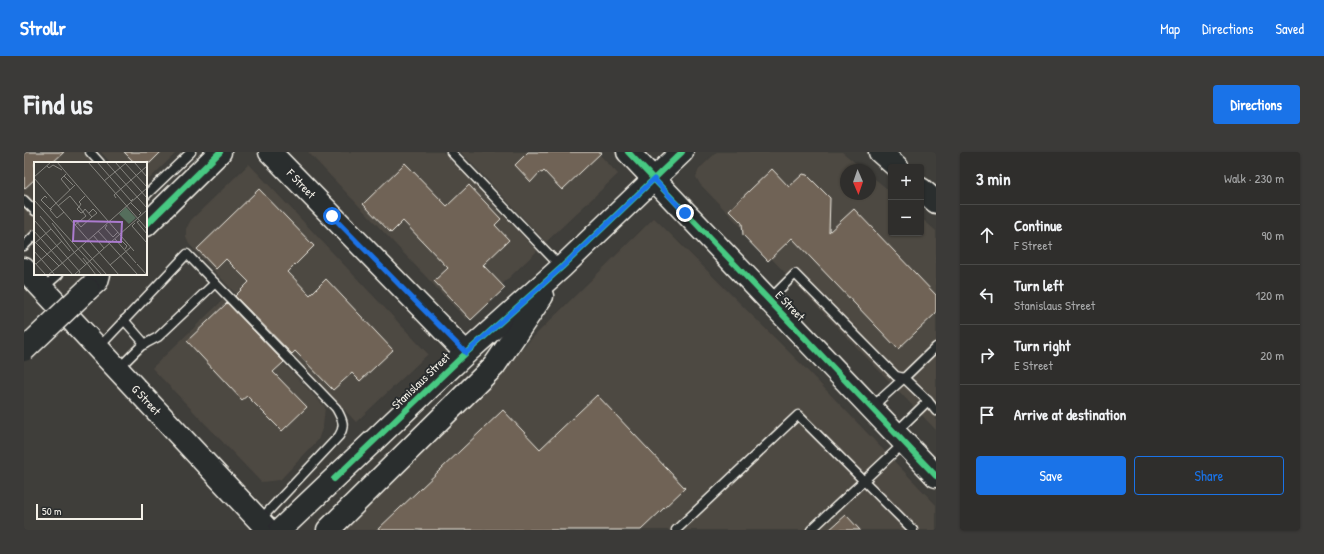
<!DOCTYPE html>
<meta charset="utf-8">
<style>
:root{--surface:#2f2e2c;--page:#3b3a38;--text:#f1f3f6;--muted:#a7a8a9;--line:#4a4a48;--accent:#1a73e8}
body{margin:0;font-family:"Patrick Hand",sans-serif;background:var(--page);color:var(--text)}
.controls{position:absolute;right:12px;top:12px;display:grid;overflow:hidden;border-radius:4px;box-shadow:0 1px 3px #0004}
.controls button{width:36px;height:36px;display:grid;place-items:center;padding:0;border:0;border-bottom:1px solid var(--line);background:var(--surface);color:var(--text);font:20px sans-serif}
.compass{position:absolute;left:816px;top:12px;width:36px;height:36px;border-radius:50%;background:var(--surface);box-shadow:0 1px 3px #0004;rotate:178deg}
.scale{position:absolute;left:12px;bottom:10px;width:107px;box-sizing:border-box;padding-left:4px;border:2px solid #f4f1e8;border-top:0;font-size:11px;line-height:14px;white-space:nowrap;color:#f4f1e8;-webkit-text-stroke:3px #2a2d2e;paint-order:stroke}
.stop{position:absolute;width:12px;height:12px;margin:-9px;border:3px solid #1a73e8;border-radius:50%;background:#fff}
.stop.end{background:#1a73e8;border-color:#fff;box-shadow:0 1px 4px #0008}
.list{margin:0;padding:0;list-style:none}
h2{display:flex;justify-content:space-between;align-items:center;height:52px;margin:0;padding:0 16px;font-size:17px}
h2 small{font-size:13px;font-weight:400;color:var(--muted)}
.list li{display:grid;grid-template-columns:26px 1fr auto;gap:12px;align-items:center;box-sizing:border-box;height:60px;padding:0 16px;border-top:1px solid var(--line)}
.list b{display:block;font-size:15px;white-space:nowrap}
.list p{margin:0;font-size:13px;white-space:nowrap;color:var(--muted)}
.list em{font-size:13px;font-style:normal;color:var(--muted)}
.actions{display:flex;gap:8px;padding:12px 16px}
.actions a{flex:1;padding:9px 0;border:1px solid var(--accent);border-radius:4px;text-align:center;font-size:14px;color:var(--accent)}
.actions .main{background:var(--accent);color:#fff}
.icon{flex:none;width:22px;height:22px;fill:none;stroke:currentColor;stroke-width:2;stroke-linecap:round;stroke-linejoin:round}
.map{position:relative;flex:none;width:912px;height:378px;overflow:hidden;border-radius:4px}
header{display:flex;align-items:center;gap:24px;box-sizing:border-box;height:56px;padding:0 20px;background:var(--accent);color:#fff}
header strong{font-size:19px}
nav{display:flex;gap:22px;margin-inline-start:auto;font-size:14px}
.intro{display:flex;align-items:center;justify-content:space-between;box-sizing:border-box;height:96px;padding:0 24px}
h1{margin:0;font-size:28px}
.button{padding:10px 18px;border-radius:4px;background:var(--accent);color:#fff;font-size:14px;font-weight:700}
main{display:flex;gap:24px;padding:0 24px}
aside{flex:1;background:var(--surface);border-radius:4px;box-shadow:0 1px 3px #0004}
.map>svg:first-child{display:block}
</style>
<header>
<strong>Strollr</strong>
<nav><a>Map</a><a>Directions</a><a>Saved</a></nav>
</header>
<div class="intro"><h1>Find us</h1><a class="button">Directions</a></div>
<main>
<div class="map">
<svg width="912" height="378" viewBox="0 0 912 378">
<rect width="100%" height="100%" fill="#3f3e3a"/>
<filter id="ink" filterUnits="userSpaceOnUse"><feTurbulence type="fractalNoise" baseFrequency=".025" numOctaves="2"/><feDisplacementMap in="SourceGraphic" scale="8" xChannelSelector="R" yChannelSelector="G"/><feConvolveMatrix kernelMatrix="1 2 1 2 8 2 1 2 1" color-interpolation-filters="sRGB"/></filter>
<g filter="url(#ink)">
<g fill="#4e4942">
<polygon points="0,0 58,0 69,11 11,11 11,91 0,79"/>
<polygon points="77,0 153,0 122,30 122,11 87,11"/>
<polygon points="284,0 419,0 513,99 442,167"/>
<polygon points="437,0 573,0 594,22 522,90"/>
<polygon points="693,0 818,0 840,18 822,18 822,42 846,42 846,23 867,40 867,81 897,81 897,66 912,79 912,278 676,32 672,25 675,17"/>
<polygon points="225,12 404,202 332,270 165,92 162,85 162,77 167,68"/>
<polygon points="630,66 780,215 912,353 912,378 314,378"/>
<polygon points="199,148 301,255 299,274 294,288 256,328 237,330 128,216"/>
</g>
<g fill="#706456" stroke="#f4f1e8">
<polygon points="0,0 40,0 28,11 11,11 11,27 0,37"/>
<polygon points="100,0 137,0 126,11 111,11"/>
<polygon points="504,0 578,0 538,38 520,19 518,21 516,20 507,30 491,13"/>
<polygon points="381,11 423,54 445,33 477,67 471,73 485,88 459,113 481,136 447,168 410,129 424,116 379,69 367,81 339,52"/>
<polygon points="748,17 765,35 779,22 783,23 806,46 805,80 830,57 912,143 912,161 874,197 768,86 744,109 719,83 718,71 705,58"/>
<polygon points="235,37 290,94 264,120 286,143 302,127 369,198 336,229 328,221 309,238 271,199 268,202 211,144 225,130 202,107 192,117 173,97"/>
<polygon points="203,151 260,210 249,220 283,255 258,279 223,244 218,248 163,189"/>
<polygon points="573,243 661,336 617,378 353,378 479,258 516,297"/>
<polygon points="822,363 836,378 805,378"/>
</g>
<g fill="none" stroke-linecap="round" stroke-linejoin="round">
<defs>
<g id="lane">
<polyline points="66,0 76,11"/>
<polyline points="427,0 537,115"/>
<polyline points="122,43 167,0"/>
<polyline points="0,48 11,59"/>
<polyline points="0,94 11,83"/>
<polyline points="19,136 35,122"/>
<polyline points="746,147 771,122 872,224 880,226"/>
<polyline points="100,168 121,192"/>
<path d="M75,195L163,102L312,256C318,267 322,273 315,284L236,368"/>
<polyline points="94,217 117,194 134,185 191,131"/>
<polyline points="904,249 912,259"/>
<polyline points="848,255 880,226"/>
<polyline points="872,280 904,249 880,226 912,195"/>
<polyline points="652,378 774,263 889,378"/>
<polyline points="787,378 880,291"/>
</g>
<g id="secondary">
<polyline points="246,0 442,201"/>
<polyline points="604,0 912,324"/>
<polyline points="122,73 196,0"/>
<polyline points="0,117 244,378"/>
<polyline points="64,137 73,129 75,122"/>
<polyline points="256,378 442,201 538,115 658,0"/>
<polyline points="304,378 470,214 518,144"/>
</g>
<g id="highway">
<polyline points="856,0 873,15"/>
<polyline points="897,37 912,50"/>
</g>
</defs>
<use href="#lane" stroke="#f4f1e8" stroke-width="11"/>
<use href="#secondary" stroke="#f4f1e8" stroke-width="25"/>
<use href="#highway" stroke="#f4f1e8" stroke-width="25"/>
<use href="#lane" stroke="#2a2d2e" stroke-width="8"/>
<use href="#secondary" stroke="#2a2d2e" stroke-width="22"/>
<use href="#highway" stroke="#2a2d2e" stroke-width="22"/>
<defs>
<polyline id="secondary-bridge" points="0,198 64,137"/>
</defs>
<use href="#secondary-bridge" stroke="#f4f1e8" stroke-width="25" stroke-linecap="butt"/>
<use href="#secondary-bridge" stroke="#2a2d2e" stroke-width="22"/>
<defs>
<g id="cycleway">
<polyline points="604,0 912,324"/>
<polyline points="122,73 196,0"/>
<polyline points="310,327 442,201 538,115 658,0"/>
</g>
</defs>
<use href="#cycleway" stroke="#2a2d2e" stroke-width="8"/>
<use href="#cycleway" stroke="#46c982" stroke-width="6"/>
</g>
</g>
<g fill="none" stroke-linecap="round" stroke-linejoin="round" filter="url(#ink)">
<polyline stroke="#1a73e8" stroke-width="5" points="308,64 442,201 538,115 630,27 661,61"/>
</g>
<g text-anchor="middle" stroke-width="4" stroke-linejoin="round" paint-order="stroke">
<g font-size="12" fill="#f4f1e8" stroke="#2a2d2e">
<text transform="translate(277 32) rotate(46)" y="4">F Street</text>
<text transform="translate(766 154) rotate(46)" y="4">E Street</text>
<text transform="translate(397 229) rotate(-44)" y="4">Stanislaus Street</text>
<text transform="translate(122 248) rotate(47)" y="4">G Street</text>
</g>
</g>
<g transform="translate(10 10)">
<rect width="113" height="113" fill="#3f3e3a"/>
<path d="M92,45L102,56L95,62L85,52Z" fill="#556e5c"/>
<path fill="none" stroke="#878680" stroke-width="1" d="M23,0L100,89M54,0L113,67M63,0L97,39L99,37M72,0L113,46M81,0L113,36M90,0L113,25M100,0L113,15M13,4L15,6L19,3L28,8M32,12L27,17L36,28M30,14L39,23M0,15L17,0M0,16L85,113M70,19L92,1M13,36L11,34L7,38L16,47L41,23M82,36L80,33L113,4M0,38L68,113M97,41L107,51L105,53M24,44L36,34L45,45M45,45L47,42L45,40L51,34M18,47L16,48L23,56L30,50M6,54L36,89M41,58L47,65L58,55M1,59L46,110L44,113M105,59L103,60L113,72M18,61L40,90M101,61L98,64L113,81M41,63L52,54L49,50L45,45L43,47L47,51L49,50L51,47L58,55L63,51L59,47L55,51M73,63L71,66L79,75L84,70M0,69L39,113M64,69L104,113M59,73L70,86M81,77L102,101M86,77L93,84L91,87M0,79L25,104L113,26M0,82L17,67M47,84L73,113M0,89L21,113M40,90L52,103M49,96L62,113M0,100L12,113M2,102L28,79M103,102L113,113M76,103L97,85M14,113L25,104M40,113L113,48"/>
<path fill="#ab7bcf" fill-opacity="0.15" stroke="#ab7bcf" stroke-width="2" d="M40,59L88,60L87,80L39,79Z"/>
<rect width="113" height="113" fill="none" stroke="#f4f1e8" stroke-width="2"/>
</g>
</svg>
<div class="controls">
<button>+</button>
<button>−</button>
</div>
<svg class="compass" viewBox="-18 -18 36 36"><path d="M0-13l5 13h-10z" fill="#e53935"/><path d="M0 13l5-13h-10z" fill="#a7a8a9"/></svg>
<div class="scale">50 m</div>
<div class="stop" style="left:308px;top:64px"></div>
<div class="stop end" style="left:661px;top:61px"></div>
</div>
<aside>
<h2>3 min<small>Walk · 230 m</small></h2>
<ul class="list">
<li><svg class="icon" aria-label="ahead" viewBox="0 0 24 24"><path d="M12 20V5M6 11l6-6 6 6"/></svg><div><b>Continue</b><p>F Street</p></div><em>90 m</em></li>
<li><svg class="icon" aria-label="left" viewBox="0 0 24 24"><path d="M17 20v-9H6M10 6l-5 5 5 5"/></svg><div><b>Turn left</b><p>Stanislaus Street</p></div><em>120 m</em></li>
<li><svg class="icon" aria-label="right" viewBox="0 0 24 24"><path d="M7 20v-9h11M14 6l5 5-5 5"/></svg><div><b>Turn right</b><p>E Street</p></div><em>20 m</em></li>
<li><svg class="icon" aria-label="arrive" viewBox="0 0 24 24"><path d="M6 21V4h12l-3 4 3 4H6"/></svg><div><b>Arrive at destination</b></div></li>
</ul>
<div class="actions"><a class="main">Save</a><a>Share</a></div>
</aside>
</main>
